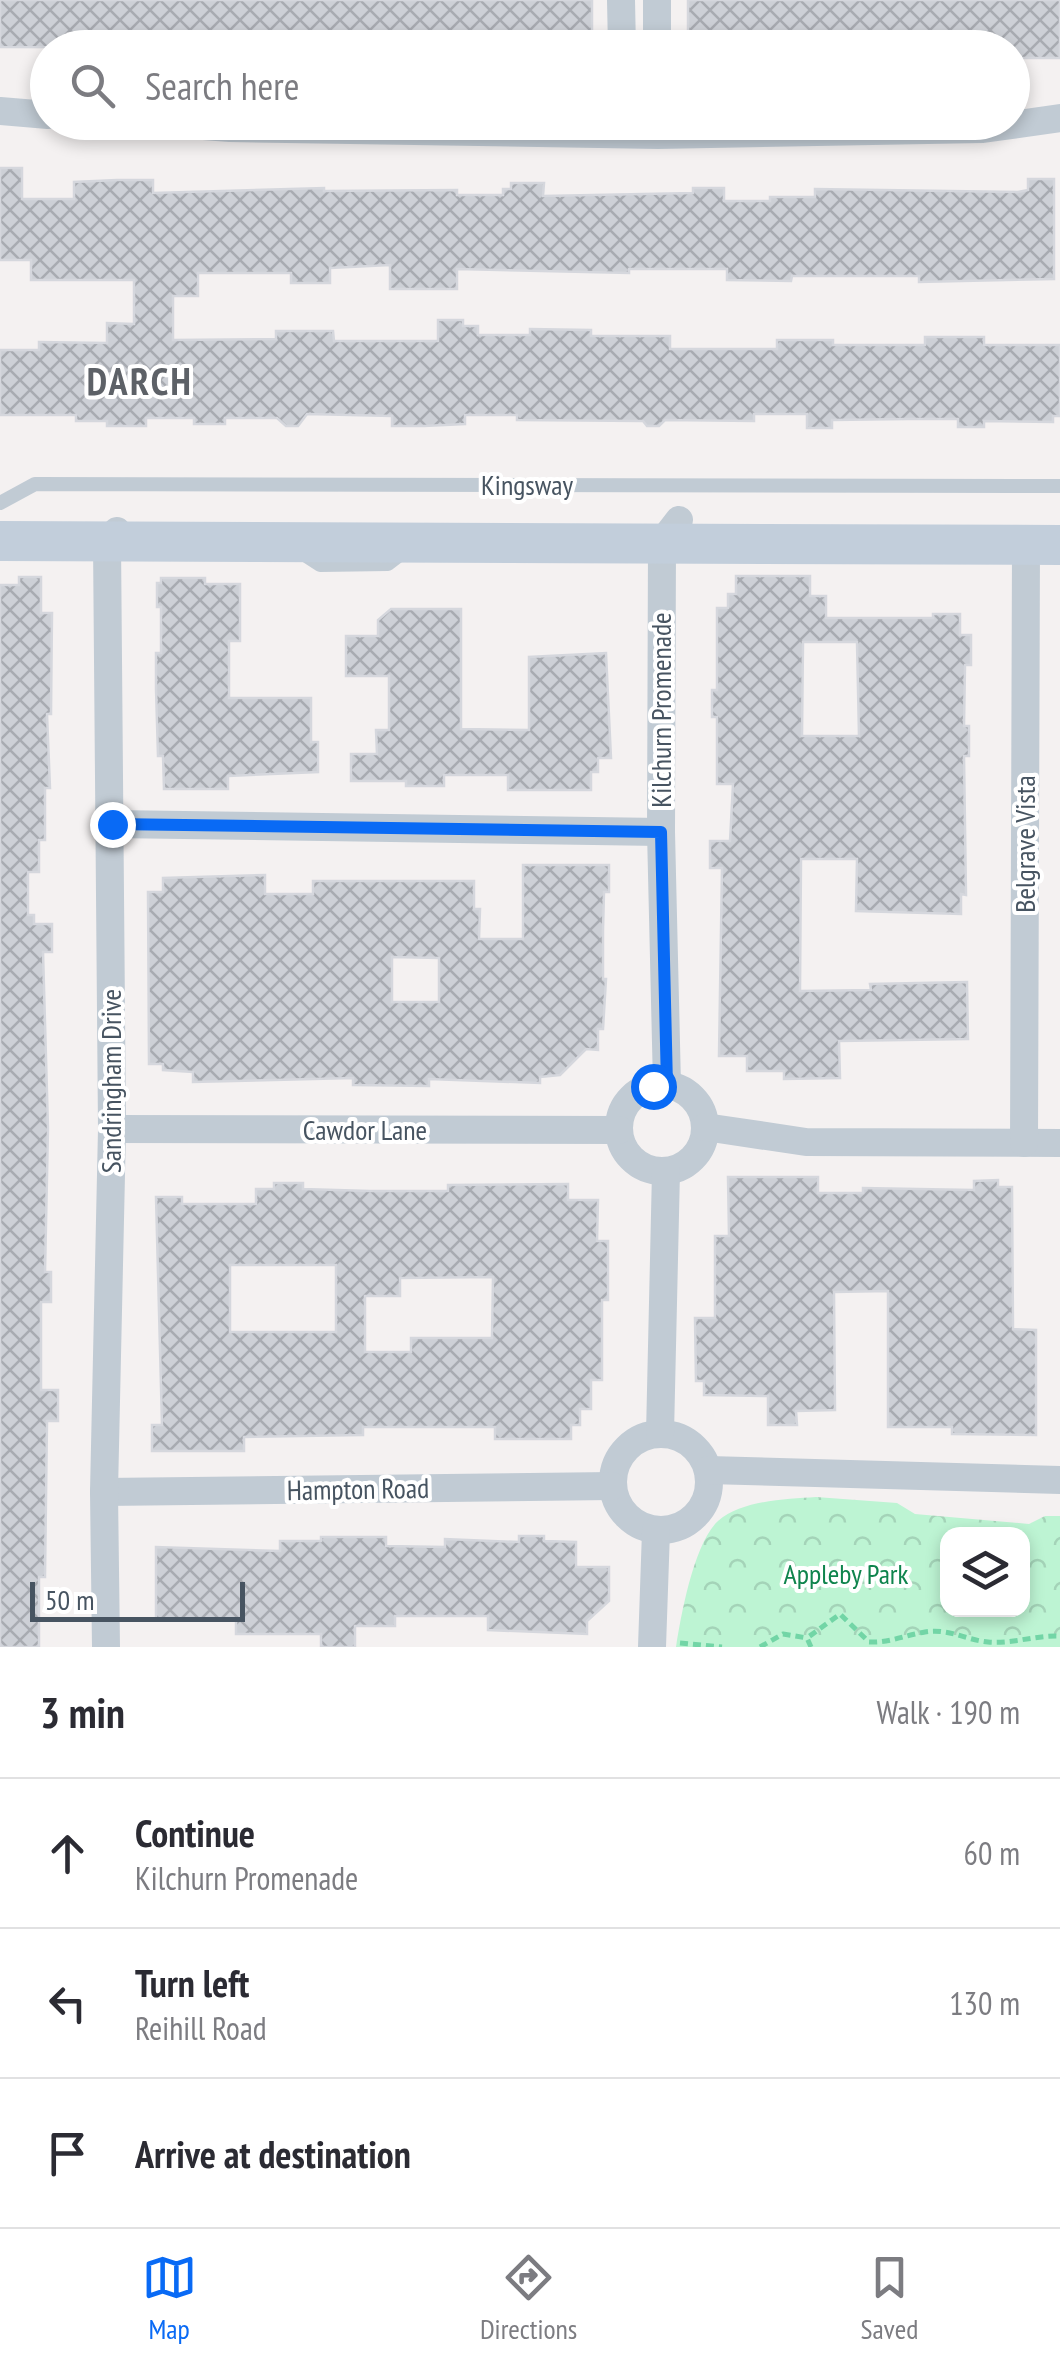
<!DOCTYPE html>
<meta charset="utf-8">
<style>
:root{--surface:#fff;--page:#f7f7f7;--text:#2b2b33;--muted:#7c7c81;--line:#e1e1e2;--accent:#096af5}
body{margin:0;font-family:"PT Sans Narrow",sans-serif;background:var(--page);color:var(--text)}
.controls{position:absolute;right:30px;bottom:30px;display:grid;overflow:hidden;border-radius:20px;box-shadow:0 5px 15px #0003}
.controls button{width:90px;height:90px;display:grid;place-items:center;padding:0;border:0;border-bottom:2px solid var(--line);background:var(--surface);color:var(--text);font:50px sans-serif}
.scale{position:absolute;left:30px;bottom:25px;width:215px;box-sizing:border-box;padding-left:10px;border:5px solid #475461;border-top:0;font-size:28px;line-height:35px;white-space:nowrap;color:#475461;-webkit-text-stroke:8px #fff;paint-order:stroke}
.stop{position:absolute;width:30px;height:30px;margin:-22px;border:8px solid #096af5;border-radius:50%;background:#fff}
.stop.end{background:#096af5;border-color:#fff;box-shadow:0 2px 10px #0008}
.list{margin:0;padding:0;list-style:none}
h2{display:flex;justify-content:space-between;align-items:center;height:130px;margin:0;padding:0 40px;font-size:42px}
h2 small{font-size:32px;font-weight:400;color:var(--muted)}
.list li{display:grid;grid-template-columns:65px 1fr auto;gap:30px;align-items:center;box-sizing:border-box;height:150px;padding:0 40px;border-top:2px solid var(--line)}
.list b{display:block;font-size:38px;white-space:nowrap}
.list p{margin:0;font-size:32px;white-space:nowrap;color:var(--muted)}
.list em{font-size:32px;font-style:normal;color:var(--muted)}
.icon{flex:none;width:55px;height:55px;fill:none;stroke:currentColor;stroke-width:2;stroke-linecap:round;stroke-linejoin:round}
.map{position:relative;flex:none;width:1060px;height:1647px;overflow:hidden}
.search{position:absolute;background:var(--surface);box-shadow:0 5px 15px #0003;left:30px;right:30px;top:30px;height:110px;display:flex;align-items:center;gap:25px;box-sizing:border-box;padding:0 35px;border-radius:55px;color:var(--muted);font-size:38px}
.sheet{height:580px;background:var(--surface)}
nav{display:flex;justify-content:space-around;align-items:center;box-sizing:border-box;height:140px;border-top:2px solid var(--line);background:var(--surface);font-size:28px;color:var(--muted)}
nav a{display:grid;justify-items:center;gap:5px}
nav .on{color:var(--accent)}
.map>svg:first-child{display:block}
</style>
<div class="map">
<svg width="1060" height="1647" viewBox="0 0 1060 1647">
<defs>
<pattern id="forest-crowns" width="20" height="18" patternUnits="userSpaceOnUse" patternTransform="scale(2.5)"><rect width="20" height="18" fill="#bdf4d3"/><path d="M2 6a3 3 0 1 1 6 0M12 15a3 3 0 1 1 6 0" fill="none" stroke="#a4d3b8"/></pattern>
<pattern id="building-cross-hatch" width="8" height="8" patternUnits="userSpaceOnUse" patternTransform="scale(2.5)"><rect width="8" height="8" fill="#cdd0d6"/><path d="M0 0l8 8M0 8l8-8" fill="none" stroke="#a8abb1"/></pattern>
</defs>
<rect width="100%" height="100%" fill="#f4f1f1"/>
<path fill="url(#forest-crowns)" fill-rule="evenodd" d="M816,1497L897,1503L915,1514L1029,1524L1045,1516H1060V1647H676C681,1615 694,1543 718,1521C742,1500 786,1499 816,1497ZM948,1534H1022V1610H948Z"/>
<g fill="url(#building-cross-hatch)" stroke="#d5d7dd" stroke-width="2.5" fill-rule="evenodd">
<polygon points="0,0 592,0 592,48 0,47"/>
<polygon points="688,0 1060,0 1060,58 1012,58 1012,48 688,48"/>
<polygon points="0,168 22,168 22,199 74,199 74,182 117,180 153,180 153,193 324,188 324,191 457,190 457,195 503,195 503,189 511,189 511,183 544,183 543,196 693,193 693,188 724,188 724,201 770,201 770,197 815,197 815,189 1018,192 1028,190 1028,179 1054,179 1054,279 919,282 919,276 792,276 791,281 727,280 727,269 629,269 629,273 457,269 457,289 390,289 390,265 330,268 330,283 291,283 291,273 198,273 198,296 173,296 173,340 276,339 276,331 333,331 334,341 438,341 438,320 463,320 463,326 478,326 478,335 530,335 530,329 591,330 591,336 670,336 670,349 777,349 777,340 833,340 833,345 925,345 925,337 984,337 984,345 1060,345 1060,416 1053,416 1053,422 984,421 984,427 958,427 958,419 908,419 832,420 832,428 807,428 807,414 754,414 754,421 665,420 659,426 647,426 643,421 517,420 517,415 465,415 465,424 424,426 392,426 392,416 307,414 298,426 286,426 277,418 225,418 225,424 194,424 194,418 146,418 146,426 107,426 107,421 76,421 76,415 0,415 0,350 39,350 39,342 107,343 107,323 134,324 134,280 31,280 31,260 0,260"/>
<path d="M736,576H810V596H826V618H933V614H960V635H971V665H965L964,726H969V756H964L966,895L961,894V914L856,911L857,859H801L800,991L871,990L870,984L967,982L968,1039L839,1041L840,1078L784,1079V1071H747V1056H719L722,868H710V841H730L733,784H717V717H712V690H717V608H728V594H736ZM803,642H857L859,736H802Z"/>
<polygon points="19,577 41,577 41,613 52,613 51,714 47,714 50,788 45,788 45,840 39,840 39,872 28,872 28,915 34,915 34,924 52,924 52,952 43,952 48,1128 45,1272 51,1272 51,1302 41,1302 41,1390 58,1390 58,1421 47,1421 45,1577 39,1577 39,1647 0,1647 0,585 19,585"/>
<polygon points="161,578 205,578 205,584 240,584 240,641 229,641 229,698 311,698 311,742 318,742 318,772 228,776 228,789 164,789 163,756 158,756 156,689 156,653 161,653 161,607 157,607 157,583 161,583"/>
<polygon points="391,609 461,609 461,729 529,730 529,657 606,653 611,758 598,758 598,772 591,772 591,790 508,790 508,775 444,775 444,786 406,786 406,781 351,781 351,754 377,754 376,730 389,730 389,676 346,676 346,636 378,636 378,620"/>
<path d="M523,865H609V892H604L603,930V979H606L603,1029H598V1050L586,1049L560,1075L540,1077V1083L429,1079V1086L353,1085V1078L193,1082V1072L163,1070V1064H149L148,892H163V878L265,875V894H313V881H474V909H480L479,939H523ZM392,957L439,958V1002H392Z"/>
<polygon points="728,1177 818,1177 818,1193 863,1193 863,1188 974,1190 974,1181 998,1180 998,1187 1012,1187 1013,1329 1036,1330 1036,1435 952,1434 952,1427 888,1427 888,1291 834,1292 835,1410 796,1411 797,1425 768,1425 768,1396 704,1395 704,1381 696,1381 695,1318 715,1318 715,1236 729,1236"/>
<path d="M274,1183H303V1189L370,1191H448V1185L568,1184V1200H598L597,1241H608V1300H602V1380H591V1409H580V1425H571V1439H495V1427H363V1435L244,1437V1451H152V1425H162L156,1197H182V1204H256V1189H274ZM230,1265H336V1332H230ZM493,1277L492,1338H411V1352H365V1296H400V1278Z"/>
<polygon points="519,1536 544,1536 544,1541 576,1542 576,1567 609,1567 609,1601 587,1621 587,1634 488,1630 488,1616 395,1616 395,1626 355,1626 355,1647 321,1647 321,1634 236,1634 236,1619 156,1619 156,1547 280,1551 280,1541 321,1541 321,1537 386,1537 386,1546 445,1547 445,1539 519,1542"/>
</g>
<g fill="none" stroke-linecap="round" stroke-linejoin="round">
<g stroke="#72d5a6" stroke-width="5" stroke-dasharray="8 5" stroke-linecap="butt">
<polyline points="680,1643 722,1647"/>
<polyline points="760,1647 783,1634 807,1638"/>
<path d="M811,1647L807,1638L840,1614L869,1642C889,1643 906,1635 925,1632C948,1628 966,1640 988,1642C1013,1644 1036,1635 1060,1636"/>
</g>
<g stroke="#c1cbd4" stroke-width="14">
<polyline points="0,503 35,484 1060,486"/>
<polyline points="300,552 320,565 388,564 405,551"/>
</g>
<g stroke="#c1cbd4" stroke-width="28">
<polyline points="621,0 622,48"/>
<polyline points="657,0 657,48"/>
<polyline points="0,111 48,115"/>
<polyline points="150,122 230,128 658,135 983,129 1060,118"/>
<polyline points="112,824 661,832"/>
<polyline points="667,1085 661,832 662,542 679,520"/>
<circle cx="662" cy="1128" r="43"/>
<polyline points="705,1127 806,1142 1060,1143"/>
<polyline points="112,1129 619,1130"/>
<polyline points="1024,1143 1026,545"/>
<circle cx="661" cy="1482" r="48"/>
<polyline points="660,1434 666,1171"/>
<polyline points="708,1470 1060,1480"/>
<polyline points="104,1492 612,1486"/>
<polyline points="106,1647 104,1492 112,1129 107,542 117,531"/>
<polyline points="652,1647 656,1531"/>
</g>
<polyline stroke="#c2cedb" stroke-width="40" points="0,541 1060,545"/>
</g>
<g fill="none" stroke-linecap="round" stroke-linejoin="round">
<polyline stroke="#096af5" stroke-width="12" points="112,824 661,832 667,1086 653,1086"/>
</g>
<g text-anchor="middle" stroke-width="8" stroke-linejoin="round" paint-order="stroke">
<g font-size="28" fill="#475461" stroke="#fff">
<text x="527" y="495">Kingsway</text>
<text transform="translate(661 710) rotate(-90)" y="10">Kilchurn Promenade</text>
<text transform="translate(1025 844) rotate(-90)" y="10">Belgrave Vista</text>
<text transform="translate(111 1081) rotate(-90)" y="10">Sandringham Drive</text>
<text x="365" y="1140">Cawdor Lane</text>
<text transform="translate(358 1489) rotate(-1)" y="10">Hampton Road</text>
</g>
<g font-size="28" fill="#0f844d" stroke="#fff">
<text x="846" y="1584">Appleby Park</text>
</g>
<g font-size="38" font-weight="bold" letter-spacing="2.5" fill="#5d6167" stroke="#fff">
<text x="140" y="395">DARCH</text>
</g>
</g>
</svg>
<div class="controls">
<button><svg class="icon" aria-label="layers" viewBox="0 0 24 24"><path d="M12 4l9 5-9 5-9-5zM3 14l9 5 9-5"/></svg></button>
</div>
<div class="scale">50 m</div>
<div class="stop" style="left:653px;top:1086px"></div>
<div class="stop end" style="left:112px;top:824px"></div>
<div class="search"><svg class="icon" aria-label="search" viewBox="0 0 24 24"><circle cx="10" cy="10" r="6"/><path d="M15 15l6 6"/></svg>Search here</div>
</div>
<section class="sheet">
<h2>3 min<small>Walk · 190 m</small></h2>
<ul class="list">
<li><svg class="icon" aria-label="ahead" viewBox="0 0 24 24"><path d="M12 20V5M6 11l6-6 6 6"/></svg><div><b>Continue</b><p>Kilchurn Promenade</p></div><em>60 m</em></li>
<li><svg class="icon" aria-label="left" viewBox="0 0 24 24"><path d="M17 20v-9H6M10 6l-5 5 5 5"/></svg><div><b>Turn left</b><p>Reihill Road</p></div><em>130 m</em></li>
<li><svg class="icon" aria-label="arrive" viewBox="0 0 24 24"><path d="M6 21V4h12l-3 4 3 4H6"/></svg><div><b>Arrive at destination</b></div></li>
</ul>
</section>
<nav>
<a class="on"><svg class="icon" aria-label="map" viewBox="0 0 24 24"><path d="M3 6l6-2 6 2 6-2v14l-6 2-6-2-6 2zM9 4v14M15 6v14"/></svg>Map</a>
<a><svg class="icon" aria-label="directions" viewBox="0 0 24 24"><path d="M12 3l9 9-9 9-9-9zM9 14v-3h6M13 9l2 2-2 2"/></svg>Directions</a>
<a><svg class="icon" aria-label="saved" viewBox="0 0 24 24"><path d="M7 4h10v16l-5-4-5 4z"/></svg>Saved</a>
</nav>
